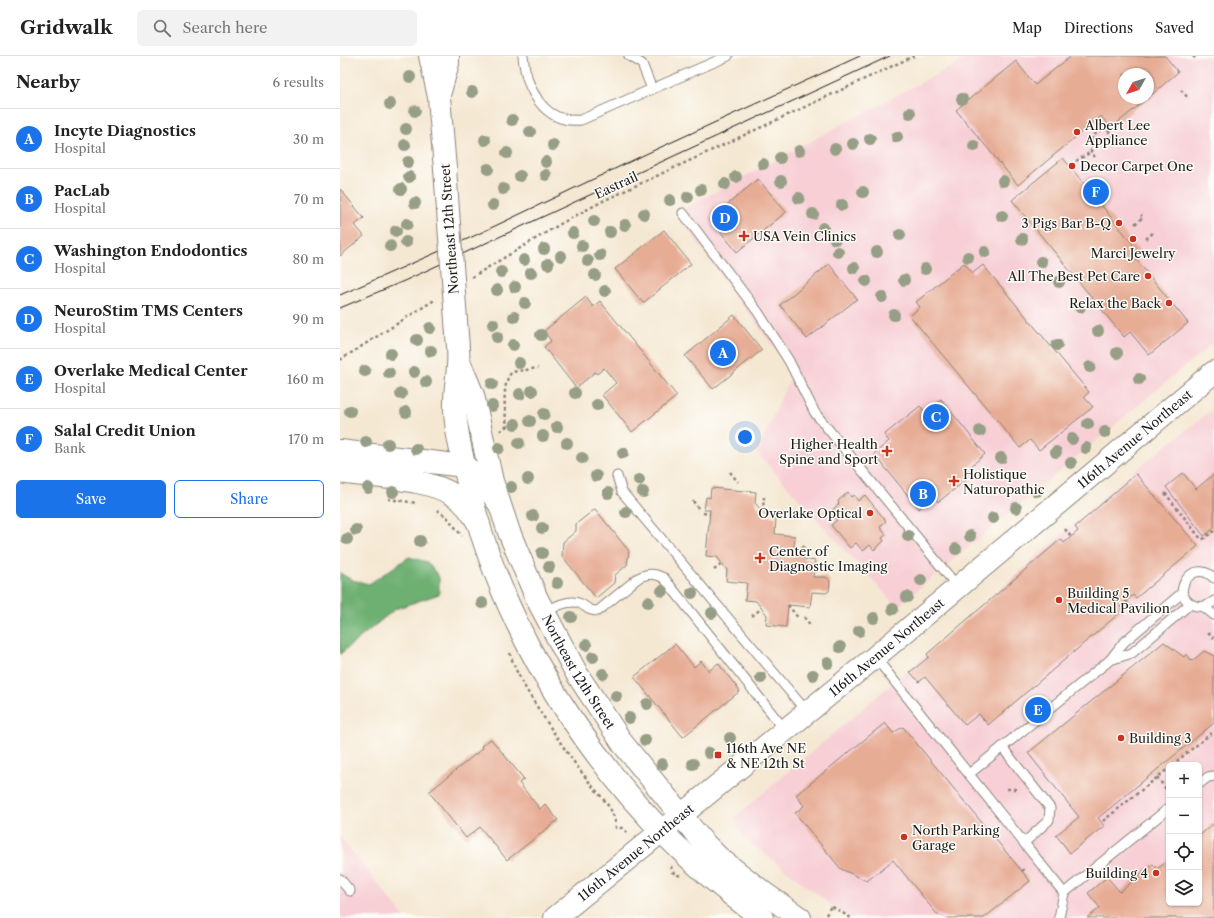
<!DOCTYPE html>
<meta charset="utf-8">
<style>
:root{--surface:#fff;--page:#f2f2f2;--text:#222;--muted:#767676;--line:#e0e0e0;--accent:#1a73e8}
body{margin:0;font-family:"Libre Caslon Text",serif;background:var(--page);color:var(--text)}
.controls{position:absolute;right:12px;bottom:12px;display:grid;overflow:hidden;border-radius:6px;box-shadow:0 1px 3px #0004}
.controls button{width:36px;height:36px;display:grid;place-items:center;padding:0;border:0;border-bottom:1px solid var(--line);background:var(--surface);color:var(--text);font:20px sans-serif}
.compass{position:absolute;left:778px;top:12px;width:36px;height:36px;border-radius:50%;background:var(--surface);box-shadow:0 1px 3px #0004;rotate:231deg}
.you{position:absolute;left:405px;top:381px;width:14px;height:14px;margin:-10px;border:3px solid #fff;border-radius:50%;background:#1a73e8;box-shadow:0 0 0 6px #1a73e833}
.badge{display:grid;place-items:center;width:26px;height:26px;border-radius:50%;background:var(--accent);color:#fff;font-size:13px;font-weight:700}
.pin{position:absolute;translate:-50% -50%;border:2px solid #fff;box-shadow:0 1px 4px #0006}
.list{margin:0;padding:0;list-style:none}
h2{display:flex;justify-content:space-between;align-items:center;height:52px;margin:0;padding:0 16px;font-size:17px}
h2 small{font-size:13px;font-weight:400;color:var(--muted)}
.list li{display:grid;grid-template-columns:26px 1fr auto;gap:12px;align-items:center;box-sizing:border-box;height:60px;padding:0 16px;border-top:1px solid var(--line)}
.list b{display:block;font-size:15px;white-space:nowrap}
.list p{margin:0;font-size:13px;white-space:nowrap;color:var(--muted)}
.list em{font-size:13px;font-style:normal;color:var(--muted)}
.actions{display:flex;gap:8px;padding:12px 16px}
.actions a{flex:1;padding:9px 0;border:1px solid var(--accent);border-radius:6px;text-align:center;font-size:14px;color:var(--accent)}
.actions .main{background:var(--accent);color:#fff}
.icon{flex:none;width:22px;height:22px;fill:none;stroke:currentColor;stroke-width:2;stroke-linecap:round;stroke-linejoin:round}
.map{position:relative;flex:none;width:874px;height:862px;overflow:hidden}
header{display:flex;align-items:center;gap:24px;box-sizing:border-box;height:56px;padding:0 20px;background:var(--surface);border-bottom:1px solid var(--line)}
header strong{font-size:19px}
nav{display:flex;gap:22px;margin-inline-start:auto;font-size:14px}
.search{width:280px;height:36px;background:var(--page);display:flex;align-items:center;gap:10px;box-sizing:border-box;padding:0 14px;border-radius:6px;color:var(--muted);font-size:15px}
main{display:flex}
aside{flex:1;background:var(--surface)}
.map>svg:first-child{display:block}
</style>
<header>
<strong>Gridwalk</strong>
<div class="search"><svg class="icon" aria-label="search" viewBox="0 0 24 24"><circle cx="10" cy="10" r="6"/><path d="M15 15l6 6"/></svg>Search here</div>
<nav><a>Map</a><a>Directions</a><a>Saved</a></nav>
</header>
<main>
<aside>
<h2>Nearby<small>6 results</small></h2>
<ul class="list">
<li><span class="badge">A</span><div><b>Incyte Diagnostics</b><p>Hospital</p></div><em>30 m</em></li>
<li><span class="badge">B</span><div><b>PacLab</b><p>Hospital</p></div><em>70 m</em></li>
<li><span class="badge">C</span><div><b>Washington Endodontics</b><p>Hospital</p></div><em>80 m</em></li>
<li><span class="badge">D</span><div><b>NeuroStim TMS Centers</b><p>Hospital</p></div><em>90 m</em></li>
<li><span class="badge">E</span><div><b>Overlake Medical Center</b><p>Hospital</p></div><em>160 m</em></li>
<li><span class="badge">F</span><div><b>Salal Credit Union</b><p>Bank</p></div><em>170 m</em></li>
</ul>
<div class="actions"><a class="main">Save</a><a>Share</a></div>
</aside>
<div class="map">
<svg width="874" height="862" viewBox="0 0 874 862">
<rect width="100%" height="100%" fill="#fdfcf7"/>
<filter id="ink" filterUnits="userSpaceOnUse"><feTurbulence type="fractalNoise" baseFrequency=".025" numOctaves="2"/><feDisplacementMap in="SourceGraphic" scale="8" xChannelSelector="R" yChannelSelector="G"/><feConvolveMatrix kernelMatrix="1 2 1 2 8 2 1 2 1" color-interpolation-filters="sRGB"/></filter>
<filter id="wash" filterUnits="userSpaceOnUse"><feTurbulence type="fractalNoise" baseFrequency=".012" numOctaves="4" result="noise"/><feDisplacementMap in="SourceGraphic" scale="16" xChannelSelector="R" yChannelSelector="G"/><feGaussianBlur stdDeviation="0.9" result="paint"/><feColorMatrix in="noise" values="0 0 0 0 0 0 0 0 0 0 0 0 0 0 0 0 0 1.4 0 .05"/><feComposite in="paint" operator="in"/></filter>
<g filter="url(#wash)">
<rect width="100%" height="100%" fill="#f5e8d3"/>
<g fill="#f7cfd5" fill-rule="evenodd">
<path d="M631,0H874V286L557,551L417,397L452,317L336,157ZM784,18H808V42H784Z"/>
<path d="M874,352V862H508L403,781L394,762L587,598L793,416ZM829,709H859V847H829Z"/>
<polygon points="0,781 65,862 0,862"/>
</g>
<polygon fill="#6eb072" stroke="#456647" points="69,501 87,506 99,521 99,538 55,553 0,598 0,517 12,524 29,528"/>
<g id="blocks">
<g fill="#e7ac94">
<polygon points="731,0 825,0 838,16 808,42 808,18 784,18 784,42 808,42 771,72 761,60 678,129 616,54 676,5 695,29"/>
<polygon points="723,102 801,198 795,202 848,267 809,299 790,276 784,281 672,144"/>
<polygon points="418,123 446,156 397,196 370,163"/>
<polygon points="0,133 24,162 15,169 24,180 0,200"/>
<polygon points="324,174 351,208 303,247 275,213"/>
<polygon points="624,207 633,217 643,209 749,336 744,341 753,351 699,394 690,384 680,392 570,260 580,251 576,246"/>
<polygon points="489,208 517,243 467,283 440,249"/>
<polygon points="246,241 253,251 260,245 337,340 292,376 262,339 276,327 264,312 257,318 255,316 236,332 204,291 211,285 204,275"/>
<polygon points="394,259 422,294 373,333 345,300"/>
<polygon points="601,343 645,398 630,411 635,417 598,446 594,440 579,453 534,398 549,385 544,379 580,350 585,356"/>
<polygon points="843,417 856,433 874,418 874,472 864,480 826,431"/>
<polygon points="796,418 858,490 796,542 793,539 780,550 783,554 648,669 639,658 625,669 585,621 579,626 570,616 589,601 587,598 721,483 724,487 738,475 735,471"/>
<polygon points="371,432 416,436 415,447 425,459 436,461 435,478 455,480 454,491 458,496 464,503 475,505 473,521 486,521 490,525 489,535 486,537 472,536 470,551 448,549 446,571 426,569 427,559 416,545 405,544 407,527 386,525 387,514 377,501 366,500 370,454 364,454 366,441 370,442"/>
<polygon points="508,436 511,441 514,439 518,445 525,439 546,465 540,471 546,479 542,482 544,485 534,494 530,489 523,495 516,487 510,492 491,469 497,464 490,456 499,448 498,445"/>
<polygon points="255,453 289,495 287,509 275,519 274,527 256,542 222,500 223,486 236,475 236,468"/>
<polygon points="824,586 844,601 846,598 852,605 864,595 874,600 874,667 758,762 764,770 730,797 716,779 739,761 688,697"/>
<polygon points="335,588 354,611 361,605 369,615 378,607 400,635 343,681 294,621"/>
<polygon points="545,667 553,677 563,671 690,825 644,862 607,862 596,857 553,804 527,825 501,813 455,757 464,750 456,739"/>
<polygon points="151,683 184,723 179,727 200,753 205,748 218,764 167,804 140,771 126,782 89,736 143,692 141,690"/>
<polygon points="874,767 874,862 747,862 760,852 748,837 767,821 780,836 813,808 817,813 829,804 829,847 859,847 859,780"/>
</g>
</g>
</g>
<g filter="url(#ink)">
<use href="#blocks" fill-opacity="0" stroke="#888278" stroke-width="1"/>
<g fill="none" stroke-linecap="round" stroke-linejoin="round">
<defs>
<g id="service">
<path d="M183,0C186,32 203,68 241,64L388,0"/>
<polyline points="289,0 302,8 312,33"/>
<polyline points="343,157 418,256 449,305 475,357 617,530"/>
<polyline points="277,420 282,436 467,656"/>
<path d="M874,522C859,508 843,519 842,537C848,551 862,555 874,545"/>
<polyline points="864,551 874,559"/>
<path d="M204,557C214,551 230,542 241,548C248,552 249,555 258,555L298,522C308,517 314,517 324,522L445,674"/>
<polyline points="535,601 724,837"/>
<polyline points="770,604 792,597 850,548"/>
<polyline points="662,691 710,752 709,764 684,787"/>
<polyline points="629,718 770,604 784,586 842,537"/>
<polyline points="859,728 868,721 874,720"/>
<polyline points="0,823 10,835"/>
<polyline points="719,862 724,837 829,752"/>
</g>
<g id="tertiary">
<polyline points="0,395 124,410 143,425 157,445"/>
<path d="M0,416C33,422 88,421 115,440C126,447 132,457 139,468"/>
</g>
<g id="secondary">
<path id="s1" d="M215,862L535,601L874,316"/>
</g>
<g id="primary">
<polyline points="90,0 99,41 105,113"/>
<polyline points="99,39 108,7 108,0"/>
<path d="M118,292C120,311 115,327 115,346C114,366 120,389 124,409C159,586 276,757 422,862"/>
<path id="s2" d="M120,308L133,339L152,425L169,476L197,543L237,618L283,688L362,785L379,802L424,837L460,862"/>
</g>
</defs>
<use href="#service" stroke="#888278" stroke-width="11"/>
<use href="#tertiary" stroke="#888278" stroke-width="24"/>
<use href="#secondary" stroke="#888278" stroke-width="24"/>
<use href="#primary" stroke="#888278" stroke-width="24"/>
<g stroke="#888278" stroke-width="2.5" stroke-dasharray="3 3" stroke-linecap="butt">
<polyline points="853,0 857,4"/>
<polyline points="841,34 849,43"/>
<polyline points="755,101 751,96 753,80 765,71 776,84"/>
<polyline points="736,105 751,96"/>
<polyline points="795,168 803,161 801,159"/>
<polyline points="806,183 815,175"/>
<polyline points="132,221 222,167 263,145 574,0"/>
<polyline points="0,304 96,243"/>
<path d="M160,375L167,370C165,356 161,327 172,316L198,312"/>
<polyline points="390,416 398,426"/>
<polyline points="825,437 861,483 863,483 874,475"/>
<polyline points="48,443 77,447"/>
<polyline points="353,445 358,452"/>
<polyline points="97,454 107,461 122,480"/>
<polyline points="420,454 423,451 424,441"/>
<polyline points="363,457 370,458"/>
<polyline points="725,473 731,481"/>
<polyline points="458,496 464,490"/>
<polyline points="374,514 382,508"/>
<polyline points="786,545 794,555"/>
<polyline points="448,549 459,563"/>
<polyline points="412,560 422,552"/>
<polyline points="464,561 471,570"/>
<polyline points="868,577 874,582"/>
<path d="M170,597C176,619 189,638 201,657C216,680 230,702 247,723C258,739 275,751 276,772H282L289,778"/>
<polyline points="832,709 874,675"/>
<polyline points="817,721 826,733"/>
<polyline points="667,733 679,733"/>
<polyline points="763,765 829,712"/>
<polyline points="331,810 332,816 340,820"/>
<polyline points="682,815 686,812"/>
<polyline points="486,859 491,850 511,862"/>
</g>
<use href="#service" stroke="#fff" stroke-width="9"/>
<use href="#tertiary" stroke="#fff" stroke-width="22"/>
<use href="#secondary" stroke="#fff" stroke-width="22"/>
<use href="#primary" stroke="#fff" stroke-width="22"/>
<g stroke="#1c1c1c" stroke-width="1">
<polyline points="0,239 134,180 308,97 520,0"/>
<polyline points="0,252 64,225 550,0"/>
</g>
<defs>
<polyline id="primary-bridge" points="105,113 118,292"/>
</defs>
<use href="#primary-bridge" stroke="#888278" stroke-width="24" stroke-linecap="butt"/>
<use href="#primary-bridge" stroke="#fff" stroke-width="22"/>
</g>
<g fill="#969e85">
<circle cx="70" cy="21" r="6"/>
<circle cx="132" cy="36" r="6"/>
<circle cx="622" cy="43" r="6"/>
<circle cx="50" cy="48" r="6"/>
<circle cx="75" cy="55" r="6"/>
<circle cx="570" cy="57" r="6"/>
<circle cx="172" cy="64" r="6"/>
<circle cx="66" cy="73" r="6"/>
<circle cx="190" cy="76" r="6"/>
<circle cx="557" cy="81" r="6"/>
<circle cx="530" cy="83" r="6"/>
<circle cx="145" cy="84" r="6"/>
<circle cx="513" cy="88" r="6"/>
<circle cx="65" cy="89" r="6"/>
<circle cx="213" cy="89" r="6"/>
<circle cx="634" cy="90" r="6"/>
<circle cx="495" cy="93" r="6"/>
<circle cx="459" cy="95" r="6"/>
<circle cx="167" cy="97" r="6"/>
<circle cx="440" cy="102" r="6"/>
<circle cx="68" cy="106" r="6"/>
<circle cx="206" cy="106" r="6"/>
<circle cx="423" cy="108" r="6"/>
<circle cx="148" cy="113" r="6"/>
<circle cx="206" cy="119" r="6"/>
<circle cx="180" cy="120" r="6"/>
<circle cx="69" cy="121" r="6"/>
<circle cx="396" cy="121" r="6"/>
<circle cx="441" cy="125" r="6"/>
<circle cx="663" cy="125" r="6"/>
<circle cx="385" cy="128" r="6"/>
<circle cx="61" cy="133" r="6"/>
<circle cx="163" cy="133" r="6"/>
<circle cx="361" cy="134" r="6"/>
<circle cx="523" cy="136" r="6"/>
<circle cx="348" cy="141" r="6"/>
<circle cx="459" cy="142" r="6"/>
<circle cx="330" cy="144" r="6"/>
<circle cx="75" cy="147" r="6"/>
<circle cx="153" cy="149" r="6"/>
<circle cx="502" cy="149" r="6"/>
<circle cx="304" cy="158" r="6"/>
<circle cx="473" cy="158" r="6"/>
<circle cx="662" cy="160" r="6"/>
<circle cx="254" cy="165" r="6"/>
<circle cx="67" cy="168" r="6"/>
<circle cx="285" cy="169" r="6"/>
<circle cx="483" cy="172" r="6"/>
<circle cx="56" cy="175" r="6"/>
<circle cx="270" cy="176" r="6"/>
<circle cx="233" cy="177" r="6"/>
<circle cx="560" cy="179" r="6"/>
<circle cx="495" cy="183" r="6"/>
<circle cx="682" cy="183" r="6"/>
<circle cx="66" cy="186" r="6"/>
<circle cx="50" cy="190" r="6"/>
<circle cx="242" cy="190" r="6"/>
<circle cx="204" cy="193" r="6"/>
<circle cx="498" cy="196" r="6"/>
<circle cx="537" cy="196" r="6"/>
<circle cx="645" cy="196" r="6"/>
<circle cx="260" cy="199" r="6"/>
<circle cx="221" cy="200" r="6"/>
<circle cx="628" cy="201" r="6"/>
<circle cx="184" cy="204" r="6"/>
<circle cx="248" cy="205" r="6"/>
<circle cx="701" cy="206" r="6"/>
<circle cx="208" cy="208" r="6"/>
<circle cx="514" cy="212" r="6"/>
<circle cx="585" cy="213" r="6"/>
<circle cx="161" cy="216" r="6"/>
<circle cx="191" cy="217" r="6"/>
<circle cx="255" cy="219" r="6"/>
<circle cx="564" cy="224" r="6"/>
<circle cx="526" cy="225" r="6"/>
<circle cx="719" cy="226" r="6"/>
<circle cx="175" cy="231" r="6"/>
<circle cx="157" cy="234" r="6"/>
<circle cx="265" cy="235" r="6"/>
<circle cx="542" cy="241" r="6"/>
<circle cx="185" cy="247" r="6"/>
<circle cx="740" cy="251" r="6"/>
<circle cx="554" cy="259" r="6"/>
<circle cx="174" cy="261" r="6"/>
<circle cx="153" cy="268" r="6"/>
<circle cx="90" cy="272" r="6"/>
<circle cx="758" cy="275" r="6"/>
<circle cx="201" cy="279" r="6"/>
<circle cx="157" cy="281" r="6"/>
<circle cx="77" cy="284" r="6"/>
<circle cx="173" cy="289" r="6"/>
<circle cx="717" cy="289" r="6"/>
<circle cx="91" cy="295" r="6"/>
<circle cx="777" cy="297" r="6"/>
<circle cx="51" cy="298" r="6"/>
<circle cx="179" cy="307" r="6"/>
<circle cx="750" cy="311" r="6"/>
<circle cx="25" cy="315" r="6"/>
<circle cx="74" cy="316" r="6"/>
<circle cx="49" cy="317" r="6"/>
<circle cx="799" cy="323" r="6"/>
<circle cx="86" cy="326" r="6"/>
<circle cx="152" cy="328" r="6"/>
<circle cx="192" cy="335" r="6"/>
<circle cx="235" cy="337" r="6"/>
<circle cx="61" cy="338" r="6"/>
<circle cx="180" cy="338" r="6"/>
<circle cx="257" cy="349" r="6"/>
<circle cx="152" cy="350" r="6"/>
<circle cx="10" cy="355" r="6"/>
<circle cx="66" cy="356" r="6"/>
<circle cx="204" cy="358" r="6"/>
<circle cx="190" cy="365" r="6"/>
<circle cx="175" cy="368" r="6"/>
<circle cx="748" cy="368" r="6"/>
<circle cx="217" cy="371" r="6"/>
<circle cx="640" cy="375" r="6"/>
<circle cx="765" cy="376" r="6"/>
<circle cx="203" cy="380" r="6"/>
<circle cx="732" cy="383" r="6"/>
<circle cx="26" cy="386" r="6"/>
<circle cx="179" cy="387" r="6"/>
<circle cx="227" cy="387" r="6"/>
<circle cx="48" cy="388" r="6"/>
<circle cx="159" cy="392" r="6"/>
<circle cx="746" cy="392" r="6"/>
<circle cx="76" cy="393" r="6"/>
<circle cx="716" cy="396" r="6"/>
<circle cx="283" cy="397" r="6"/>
<circle cx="242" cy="402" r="6"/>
<circle cx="661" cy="402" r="6"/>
<circle cx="731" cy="407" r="6"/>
<circle cx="256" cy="420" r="6"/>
<circle cx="188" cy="423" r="6"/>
<circle cx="299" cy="424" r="6"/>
<circle cx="171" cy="431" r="6"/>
<circle cx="28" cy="432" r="6"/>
<circle cx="697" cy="435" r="6"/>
<circle cx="53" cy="436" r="6"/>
<circle cx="303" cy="436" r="6"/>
<circle cx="268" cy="437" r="6"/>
<circle cx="676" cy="452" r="6"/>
<circle cx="286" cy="456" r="6"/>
<circle cx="193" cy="460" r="6"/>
<circle cx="653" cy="462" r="6"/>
<circle cx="202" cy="472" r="6"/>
<circle cx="16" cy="474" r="6"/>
<circle cx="568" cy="480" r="6"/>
<circle cx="630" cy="480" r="6"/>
<circle cx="7" cy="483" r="6"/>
<circle cx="80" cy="485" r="6"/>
<circle cx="616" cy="493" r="6"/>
<circle cx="202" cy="497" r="6"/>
<circle cx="209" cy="511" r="6"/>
<circle cx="581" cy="524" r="6"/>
<circle cx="217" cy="527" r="6"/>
<circle cx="322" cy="535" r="6"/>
<circle cx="352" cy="537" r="6"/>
<circle cx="567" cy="541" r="6"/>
<circle cx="308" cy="546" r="6"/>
<circle cx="142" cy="547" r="6"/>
<circle cx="553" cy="553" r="6"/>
<circle cx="372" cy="557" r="6"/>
<circle cx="231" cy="561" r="6"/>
<circle cx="534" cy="562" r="6"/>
<circle cx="519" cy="575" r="6"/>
<circle cx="246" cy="589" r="6"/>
<circle cx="500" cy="591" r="6"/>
<circle cx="253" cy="601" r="6"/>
<circle cx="488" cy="607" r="6"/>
<circle cx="263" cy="618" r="6"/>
<circle cx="473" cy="619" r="6"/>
<circle cx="421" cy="622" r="6"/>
<circle cx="276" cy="640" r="6"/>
<circle cx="307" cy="648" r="6"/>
<circle cx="289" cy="662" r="6"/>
<circle cx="390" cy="682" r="6"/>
<circle cx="305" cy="684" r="6"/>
<circle cx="369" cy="697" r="6"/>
<circle cx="322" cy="708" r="6"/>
<circle cx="353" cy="708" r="6"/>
</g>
</g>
<g fill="#c8321e" stroke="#fdfcf7" stroke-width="1.5">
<circle cx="737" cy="76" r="4"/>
<circle cx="732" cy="110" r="4"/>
<circle cx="779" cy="167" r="4"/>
<path d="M402 174h4v4h4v4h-4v4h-4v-4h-4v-4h4z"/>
<circle cx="793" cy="183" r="4"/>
<circle cx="808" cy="220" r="4"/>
<circle cx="829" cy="247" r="4"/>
<path d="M545 389h4v4h4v4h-4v4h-4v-4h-4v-4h4z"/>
<path d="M612 419h4v4h4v4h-4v4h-4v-4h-4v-4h4z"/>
<circle cx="530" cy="457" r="4"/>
<path d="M418 496h4v4h4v4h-4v4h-4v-4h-4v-4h4z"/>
<circle cx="719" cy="544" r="4"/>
<circle cx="781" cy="682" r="4"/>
<rect x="374" y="695" width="8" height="8" rx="2"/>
<circle cx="564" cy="781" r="4"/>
<circle cx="816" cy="817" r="4"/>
</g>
<g text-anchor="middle" stroke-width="3" stroke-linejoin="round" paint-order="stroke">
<g font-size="13" fill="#1c1c1c" stroke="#fdfcf7" text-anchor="start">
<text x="745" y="74">Albert Lee<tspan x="745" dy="15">Appliance</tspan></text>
<text x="740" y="115">Decor Carpet One</text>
<text x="771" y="172" text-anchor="end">3 Pigs Bar B-Q</text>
<text x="413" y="185">USA Vein Clinics</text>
<text x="793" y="202" text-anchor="middle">Marci Jewelry</text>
<text x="800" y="225" text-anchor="end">All The Best Pet Care</text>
<text x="821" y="252" text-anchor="end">Relax the Back</text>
<text x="538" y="393" text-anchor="end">Higher Health<tspan x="538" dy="15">Spine and Sport</tspan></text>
<text x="623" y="423">Holistique<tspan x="623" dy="15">Naturopathic</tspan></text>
<text x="522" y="462" text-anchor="end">Overlake Optical</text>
<text x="429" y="500">Center of<tspan x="429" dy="15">Diagnostic Imaging</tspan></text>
<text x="727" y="542">Building 5<tspan x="727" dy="15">Medical Pavilion</tspan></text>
<text x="789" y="687">Building 3</text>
<text x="386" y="697">116th Ave NE<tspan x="386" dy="15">&amp; NE 12th St</tspan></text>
<text x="572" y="779">North Parking<tspan x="572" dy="15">Garage</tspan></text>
<text x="808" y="822" text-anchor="end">Building 4</text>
</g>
<g font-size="13" fill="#1c1c1c" stroke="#fdfcf7">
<text transform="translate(276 129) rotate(-25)" y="5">Eastrail</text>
<text transform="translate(109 173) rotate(-94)" y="5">Northeast 12th Street</text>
<text dy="5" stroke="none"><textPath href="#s1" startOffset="752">116th Avenue Northeast</textPath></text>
<text dy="5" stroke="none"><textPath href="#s1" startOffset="428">116th Avenue Northeast</textPath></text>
<text dy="5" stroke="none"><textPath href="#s2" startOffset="332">Northeast 12th Street</textPath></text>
<text dy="5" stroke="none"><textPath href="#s1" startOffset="104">116th Avenue Northeast</textPath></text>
</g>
</g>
</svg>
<div class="controls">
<button>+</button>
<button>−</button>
<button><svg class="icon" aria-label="locate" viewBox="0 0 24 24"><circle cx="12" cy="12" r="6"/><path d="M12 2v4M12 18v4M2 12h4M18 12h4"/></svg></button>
<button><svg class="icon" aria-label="layers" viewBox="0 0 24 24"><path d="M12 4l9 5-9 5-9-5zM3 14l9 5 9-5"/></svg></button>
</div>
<svg class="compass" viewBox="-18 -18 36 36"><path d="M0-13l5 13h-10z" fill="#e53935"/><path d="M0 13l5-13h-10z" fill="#767676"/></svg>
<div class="you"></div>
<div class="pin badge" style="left:383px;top:297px">A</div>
<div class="pin badge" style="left:583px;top:438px">B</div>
<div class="pin badge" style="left:596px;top:361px">C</div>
<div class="pin badge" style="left:385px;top:162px">D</div>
<div class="pin badge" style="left:698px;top:654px">E</div>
<div class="pin badge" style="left:756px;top:136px">F</div>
</div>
</main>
